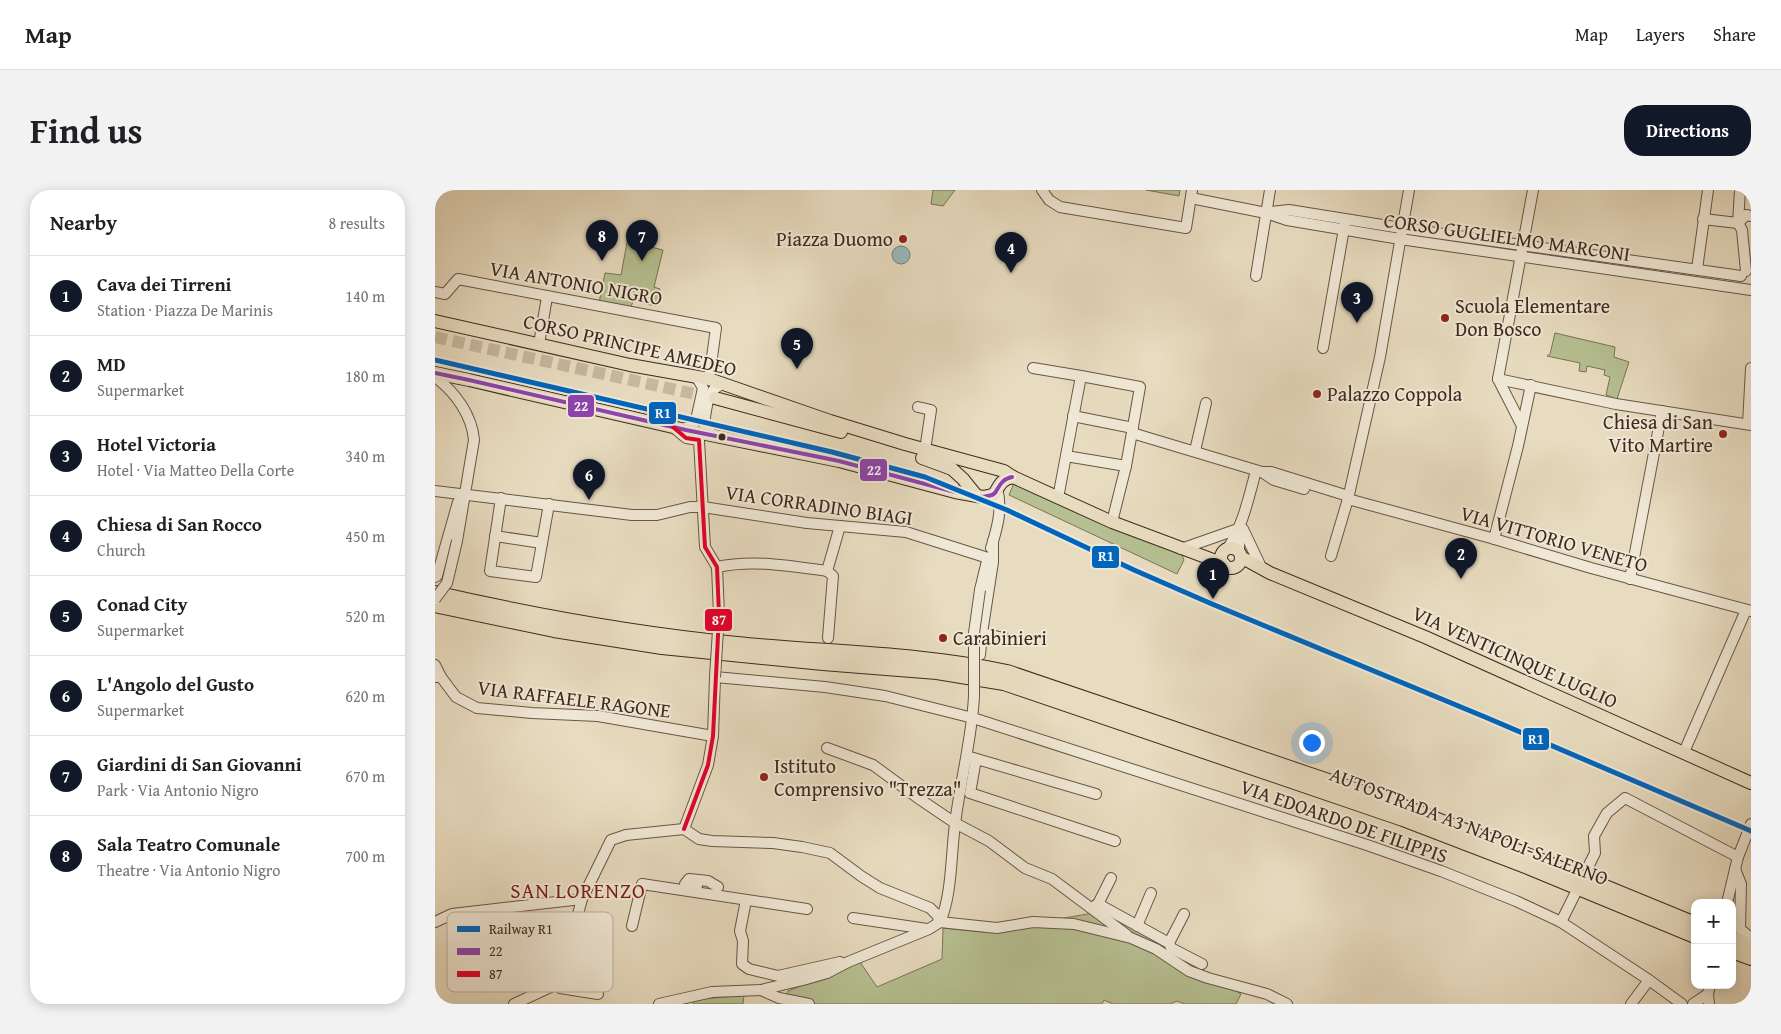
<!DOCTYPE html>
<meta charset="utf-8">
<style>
:root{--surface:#fff;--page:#f2f2f2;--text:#202124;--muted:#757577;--line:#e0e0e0;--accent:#111827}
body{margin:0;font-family:"Gentium Book Plus",serif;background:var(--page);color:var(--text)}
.controls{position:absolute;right:15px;bottom:15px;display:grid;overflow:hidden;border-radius:10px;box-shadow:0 2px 12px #0003}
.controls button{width:45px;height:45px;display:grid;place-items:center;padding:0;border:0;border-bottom:1px solid var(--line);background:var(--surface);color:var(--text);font:25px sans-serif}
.you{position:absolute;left:876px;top:552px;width:18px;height:18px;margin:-12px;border:4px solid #fff;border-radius:50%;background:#1a73e8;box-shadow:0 0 0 8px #1a73e833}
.badge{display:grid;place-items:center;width:32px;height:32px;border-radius:50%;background:var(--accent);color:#fff;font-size:16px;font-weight:700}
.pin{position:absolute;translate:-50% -41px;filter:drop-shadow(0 1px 2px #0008)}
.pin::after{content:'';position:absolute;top:26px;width:18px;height:15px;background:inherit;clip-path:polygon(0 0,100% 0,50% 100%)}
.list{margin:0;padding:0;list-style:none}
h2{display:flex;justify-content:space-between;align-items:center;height:65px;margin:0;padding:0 20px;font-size:21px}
h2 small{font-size:16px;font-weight:400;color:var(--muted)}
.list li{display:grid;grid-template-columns:32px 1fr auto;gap:15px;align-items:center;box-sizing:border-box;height:80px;padding:0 20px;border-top:1px solid var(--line)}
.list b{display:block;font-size:19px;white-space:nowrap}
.list p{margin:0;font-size:16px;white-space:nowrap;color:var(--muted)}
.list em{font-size:16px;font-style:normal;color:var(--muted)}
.map{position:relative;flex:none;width:1316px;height:814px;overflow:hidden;border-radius:20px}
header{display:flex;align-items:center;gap:30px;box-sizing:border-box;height:70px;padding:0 25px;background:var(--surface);border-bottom:1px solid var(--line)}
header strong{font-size:24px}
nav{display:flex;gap:28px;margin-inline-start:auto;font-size:18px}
.intro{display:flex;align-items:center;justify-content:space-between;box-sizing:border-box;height:120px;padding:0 30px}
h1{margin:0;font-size:35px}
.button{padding:12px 22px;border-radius:20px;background:var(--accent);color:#fff;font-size:18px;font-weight:700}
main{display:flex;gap:30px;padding:0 30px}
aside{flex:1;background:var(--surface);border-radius:20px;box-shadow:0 2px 12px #0003}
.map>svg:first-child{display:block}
</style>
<header>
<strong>Map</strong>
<nav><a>Map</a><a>Layers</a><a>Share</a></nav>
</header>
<div class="intro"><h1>Find us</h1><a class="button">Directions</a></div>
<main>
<aside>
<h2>Nearby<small>8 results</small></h2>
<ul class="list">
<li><span class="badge">1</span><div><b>Cava dei Tirreni</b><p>Station · Piazza De Marinis</p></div><em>140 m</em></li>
<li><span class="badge">2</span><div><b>MD</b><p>Supermarket</p></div><em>180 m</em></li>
<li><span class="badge">3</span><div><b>Hotel Victoria</b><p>Hotel · Via Matteo Della Corte</p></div><em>340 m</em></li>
<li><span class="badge">4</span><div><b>Chiesa di San Rocco</b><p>Church</p></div><em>450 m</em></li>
<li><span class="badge">5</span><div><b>Conad City</b><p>Supermarket</p></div><em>520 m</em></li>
<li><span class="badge">6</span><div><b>L'Angolo del Gusto</b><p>Supermarket</p></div><em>620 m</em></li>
<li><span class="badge">7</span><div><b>Giardini di San Giovanni</b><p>Park · Via Antonio Nigro</p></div><em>670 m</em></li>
<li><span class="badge">8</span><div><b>Sala Teatro Comunale</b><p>Theatre · Via Antonio Nigro</p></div><em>700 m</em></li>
</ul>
</aside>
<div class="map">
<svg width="1316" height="814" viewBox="0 0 1316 814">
<rect width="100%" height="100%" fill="#e8dcc0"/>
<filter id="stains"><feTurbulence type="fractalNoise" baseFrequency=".004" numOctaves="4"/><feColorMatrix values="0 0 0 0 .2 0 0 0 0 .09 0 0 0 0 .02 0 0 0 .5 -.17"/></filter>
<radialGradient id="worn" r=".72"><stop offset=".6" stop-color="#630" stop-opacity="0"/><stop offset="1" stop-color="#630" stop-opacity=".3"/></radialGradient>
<g fill="#b6c092" stroke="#7a7458">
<polygon points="498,0 520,0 508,16 496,14"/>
<polygon points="711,0 745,0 744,6"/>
<polygon points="193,47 217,53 216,57 228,60 219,97 225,99 221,116 198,111 196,117 164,113 170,83 186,85"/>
<polygon points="1120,143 1180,157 1179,167 1194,172 1182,209 1171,205 1175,187 1169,185 1170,180 1152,176 1151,182 1144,181 1145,173 1112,166 1115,164"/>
<polygon points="579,293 747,365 749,370 742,384 574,305"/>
<polygon points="670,721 806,804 801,814 750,814 742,811 735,814 678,814 669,810 667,814 347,814 353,801 425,772 442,797 507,769 508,738 547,742"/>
<polygon points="309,805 308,814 258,814 259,810"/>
</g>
<circle fill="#99babb" stroke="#75807c" cx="466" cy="65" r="9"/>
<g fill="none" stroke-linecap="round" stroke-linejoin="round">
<polyline stroke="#c6b8a0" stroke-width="12" stroke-dasharray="12 6" stroke-linecap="butt" points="0,147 278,208"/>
<defs>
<g id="minor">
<polyline points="607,0 614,10 625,17 751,38 757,0"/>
<polyline points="1305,0 1303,33 1307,40 1311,81"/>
<polyline points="756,8 831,23 852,30 965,49 1316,100"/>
<polyline points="835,22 854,20 966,38 1306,86"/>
<polyline points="1268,29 1303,33"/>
<polyline points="1303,33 1311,25 1316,26"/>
<polyline points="1262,79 1273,0"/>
<polyline points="821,86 835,0"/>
<polyline points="0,102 10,104 23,89 281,138 274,189"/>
<polyline points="104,154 112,107"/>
<polyline points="888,158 910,33"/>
<polyline points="598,178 646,186"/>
<path d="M0,187C20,202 37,225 39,250L22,351"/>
<polyline points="1063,189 1181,214 1316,235"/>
<polyline points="1063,189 1098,0"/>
<polyline points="1063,189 1087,236"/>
<polyline points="483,217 496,220 490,260"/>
<polyline points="638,226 698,238"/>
<polyline points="1313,234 1316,178"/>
<polyline points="239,238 251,248 264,250 270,357 282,377 284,425"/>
<polyline points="247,239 256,237 261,230 268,198 261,186"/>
<polyline points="697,243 827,282 839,290 869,299"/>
<path d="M281,246L274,242L269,234C272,218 271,198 289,194"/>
<polyline points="760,261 771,213"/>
<polyline points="631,266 691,276"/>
<polyline points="827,282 836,282 910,305 913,309 1056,348 1156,378 1316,421"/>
<polyline points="0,301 197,325 222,325 255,317 268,317 372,333 471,342 553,368"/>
<polyline points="66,308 55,381 101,387 114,314"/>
<polyline points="623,308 646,186 705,197 691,276 677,332"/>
<polyline points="808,339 827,379"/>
<polyline points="60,346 107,353"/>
<polyline points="1059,349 1083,256 1096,195"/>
<polyline points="558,351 558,372 547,443 577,450"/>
<path d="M556,358C562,339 568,318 562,299"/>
<path d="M793,358C808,336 814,306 821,281"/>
<polyline points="746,359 803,339"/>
<polyline points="804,361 804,350 807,343"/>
<polyline points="896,366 913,309 945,167 974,0"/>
<path d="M282,377C318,369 355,376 392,381L405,336"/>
<polyline points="392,381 398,386 393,448"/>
<polyline points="0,387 2,386 23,312"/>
<polyline points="1195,389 1227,221"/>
<polyline points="545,400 552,371"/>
<polyline points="545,465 547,443"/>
<polyline points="0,475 6,487 1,487"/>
<polyline points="6,487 21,507 42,518 97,523 163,526 278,546"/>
<polyline points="392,558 438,575 483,608 520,633 554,651 590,678 617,689 692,745"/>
<polyline points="1249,562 1311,420"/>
<polyline points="535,567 661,604"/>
<polyline points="541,569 535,603 680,651"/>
<polyline points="249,639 273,575 278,546 280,487 390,497 450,506 538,528 932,655 1006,681 1081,711 1126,732 1214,790 1247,814"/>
<polyline points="249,639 264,649 277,651 338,653 367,657 395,663 426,686 445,698 495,718 502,725 505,732"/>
<polyline points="1153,677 1160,663 1159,646 1172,623 1190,608 1303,667"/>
<polyline points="1300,679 1306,694 1305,739 1316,748"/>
<polyline points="262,696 250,694 254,689 273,691 283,697"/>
<polyline points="311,710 305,741 308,751 307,774 314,779 343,786 405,772"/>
<polyline points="1292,713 1303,667 1316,634"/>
<polyline points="663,714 676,688"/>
<polyline points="656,718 663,714 734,753 736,758 767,774"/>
<polyline points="418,728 492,739"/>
<polyline points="0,732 17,724 147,709"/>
<polyline points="505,732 562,738 598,732 639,734 696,748 721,759 754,781 773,788 832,804 852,814"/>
<path d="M505,732C517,706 516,664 520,634C525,592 537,549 539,506"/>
<polyline points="1126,732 1140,704"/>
<polyline points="197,736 207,694 372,719"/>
<polyline points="702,736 716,703"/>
<polyline points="734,753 749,724"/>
<polyline points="122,794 125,798 163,804"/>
<polyline points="326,800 344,808 374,814"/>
<polyline points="79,814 122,794 132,772 139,739 147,709 176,650 191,645 249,639"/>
<polyline points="224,814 277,802 326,800 368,790 392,783 413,772 494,739 505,732"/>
<polyline points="1196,814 1214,790"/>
<polyline points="1258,814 1273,804"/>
<polyline points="1274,814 1273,804 1275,795"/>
</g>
<g id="major">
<polyline points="0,131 195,175 274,189 395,231 470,254 569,281 578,287 677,332 789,374"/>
<path d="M0,183L34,190L251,240L404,271L520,302L548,307L557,305L560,303C565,294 567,289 578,287"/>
<polyline points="280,208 406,242"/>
<polyline points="487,268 517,279 528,289 541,305"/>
<circle cx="796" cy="368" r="10"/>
<polyline points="806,367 835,383 990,447 1316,593"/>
</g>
<g id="highway">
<path d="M0,403C100,426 200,444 302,454C392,463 484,463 572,482L964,615L1097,667L1260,734"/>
<polyline points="0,415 119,440 227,457 388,473 502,482 569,493 968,629 1093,677 1260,746"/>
<polyline points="1297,748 1316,756"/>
<polyline points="1297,761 1316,768"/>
</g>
</defs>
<use href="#minor" stroke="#685646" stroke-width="12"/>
<use href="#major" stroke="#3e291e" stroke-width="14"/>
<use href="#highway" stroke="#3e291e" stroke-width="16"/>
<use href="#minor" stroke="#f0e8d6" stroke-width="10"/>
<use href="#major" stroke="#e8dcc0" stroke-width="12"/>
<use href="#highway" stroke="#e8dcc0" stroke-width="14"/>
<defs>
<g id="minor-bridge">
<polyline points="0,409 12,393 22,351"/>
<polyline points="280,487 284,425"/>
<polyline points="539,506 539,443 545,400"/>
</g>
</defs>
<use href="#minor-bridge" stroke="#685646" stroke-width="12" stroke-linecap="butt"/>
<use href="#minor-bridge" stroke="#f0e8d6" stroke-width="10"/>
<defs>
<path id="bus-1" d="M0,183L34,190L251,240L404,271L520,302L548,307L557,305L560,303C565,295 567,289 577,287"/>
<polyline id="bus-2" points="238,237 251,248 264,250 270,357 282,377 284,425 278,546 273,575 249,639"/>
</defs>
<use href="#bus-1" stroke="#f0e8d6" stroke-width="8"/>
<use href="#bus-2" stroke="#f0e8d6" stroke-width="8"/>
<use href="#bus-1" stroke="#8e44ad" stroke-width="4"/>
<use href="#bus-2" stroke="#e4002b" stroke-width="4"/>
<defs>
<polyline id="rail-1" points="0,170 397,262 490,287 572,320 699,380 777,414 1050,527 1316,641"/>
</defs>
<use href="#rail-1" stroke="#f0e8d6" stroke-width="9"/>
<use href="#rail-1" stroke="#0065bd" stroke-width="5"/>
</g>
<g fill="#8f2418" stroke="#f0e8d6" stroke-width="2">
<circle cx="468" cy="49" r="5"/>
<circle cx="1010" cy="128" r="5"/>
<circle cx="882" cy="204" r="5"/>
<circle cx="1288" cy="244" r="5"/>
<circle cx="508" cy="448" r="5"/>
<circle cx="329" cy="587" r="5"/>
</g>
<circle fill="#3e291e" stroke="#f0e8d6" stroke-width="2" cx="287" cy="247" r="4.5"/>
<g text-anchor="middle" stroke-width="4" stroke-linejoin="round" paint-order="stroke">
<g font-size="20" fill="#3e291e" stroke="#f0e8d6">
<text transform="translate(1072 47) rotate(8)" y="7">CORSO GUGLIELMO MARCONI</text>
<text transform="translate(141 93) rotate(10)" y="7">VIA ANTONIO NIGRO</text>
<text transform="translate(195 155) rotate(13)" y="7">CORSO PRINCIPE AMEDEO</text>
<text transform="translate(384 315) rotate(8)" y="7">VIA CORRADINO BIAGI</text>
<text transform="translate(1119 349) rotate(16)" y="7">VIA VITTORIO VENETO</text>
<text transform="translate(1080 467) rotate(24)" y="7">VIA VENTICINQUE LUGLIO</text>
<text transform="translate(139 509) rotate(7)" y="7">VIA RAFFAELE RAGONE</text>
<text transform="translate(909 631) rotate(19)" y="7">VIA EDOARDO DE FILIPPIS</text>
<text transform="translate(1034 636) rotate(21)" y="7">AUTOSTRADA A3 NAPOLI-SALERNO</text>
</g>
<g font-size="20" fill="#3e291e" stroke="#f0e8d6" text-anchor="start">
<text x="458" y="56" text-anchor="end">Piazza Duomo</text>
<text x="1020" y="123">Scuola Elementare<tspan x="1020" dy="23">Don Bosco</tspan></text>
<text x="892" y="211">Palazzo Coppola</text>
<text x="1278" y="239" text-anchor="end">Chiesa di San<tspan x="1278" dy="23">Vito Martire</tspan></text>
<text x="518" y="455">Carabinieri</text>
<text x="339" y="583">Istituto<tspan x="339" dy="23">Comprensivo "Trezza"</tspan></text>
</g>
<g font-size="21" letter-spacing="1" fill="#7a1f14" stroke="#f0e8d6">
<text x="143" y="708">SAN LORENZO</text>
</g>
</g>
<rect x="12" y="722" width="166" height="80" rx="8" fill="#f0e8d6" stroke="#bbaf9f" stroke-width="1"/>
<rect x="22" y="736" width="23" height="6" fill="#0065bd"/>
<rect x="22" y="758" width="23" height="7" fill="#8e44ad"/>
<rect x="22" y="781" width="23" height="6" fill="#e4002b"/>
<g font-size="14" fill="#3e291e">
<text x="54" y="744">Railway R1</text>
<text x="54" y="766">22</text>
<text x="54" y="789">87</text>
</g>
<g stroke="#f0e8d6" stroke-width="2">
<rect x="132" y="204" width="28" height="24" rx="5" fill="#8e44ad"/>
<rect x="213" y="211" width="29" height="24" rx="5" fill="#0065bd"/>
<rect x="424" y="268" width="29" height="24" rx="5" fill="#8e44ad"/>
<rect x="656" y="355" width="29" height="24" rx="5" fill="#0065bd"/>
<rect x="269" y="418" width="29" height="24" rx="5" fill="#e4002b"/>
<rect x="1087" y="537" width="28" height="24" rx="5" fill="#0065bd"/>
</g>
<g font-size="14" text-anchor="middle" font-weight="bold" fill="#fff">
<text x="146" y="221">22</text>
<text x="228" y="228">R1</text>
<text x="439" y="285">22</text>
<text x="671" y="371">R1</text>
<text x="284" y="435">87</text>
<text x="1101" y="554">R1</text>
</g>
<rect width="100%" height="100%" filter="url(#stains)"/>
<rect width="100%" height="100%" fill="url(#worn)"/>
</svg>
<div class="controls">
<button>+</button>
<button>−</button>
</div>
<div class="you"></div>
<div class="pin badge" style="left:778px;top:409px">1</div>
<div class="pin badge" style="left:1026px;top:389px">2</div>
<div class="pin badge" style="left:922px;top:133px">3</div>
<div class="pin badge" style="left:576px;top:83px">4</div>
<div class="pin badge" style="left:362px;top:179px">5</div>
<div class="pin badge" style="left:154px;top:310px">6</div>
<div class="pin badge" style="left:207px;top:71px">7</div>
<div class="pin badge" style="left:167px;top:71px">8</div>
</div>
</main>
